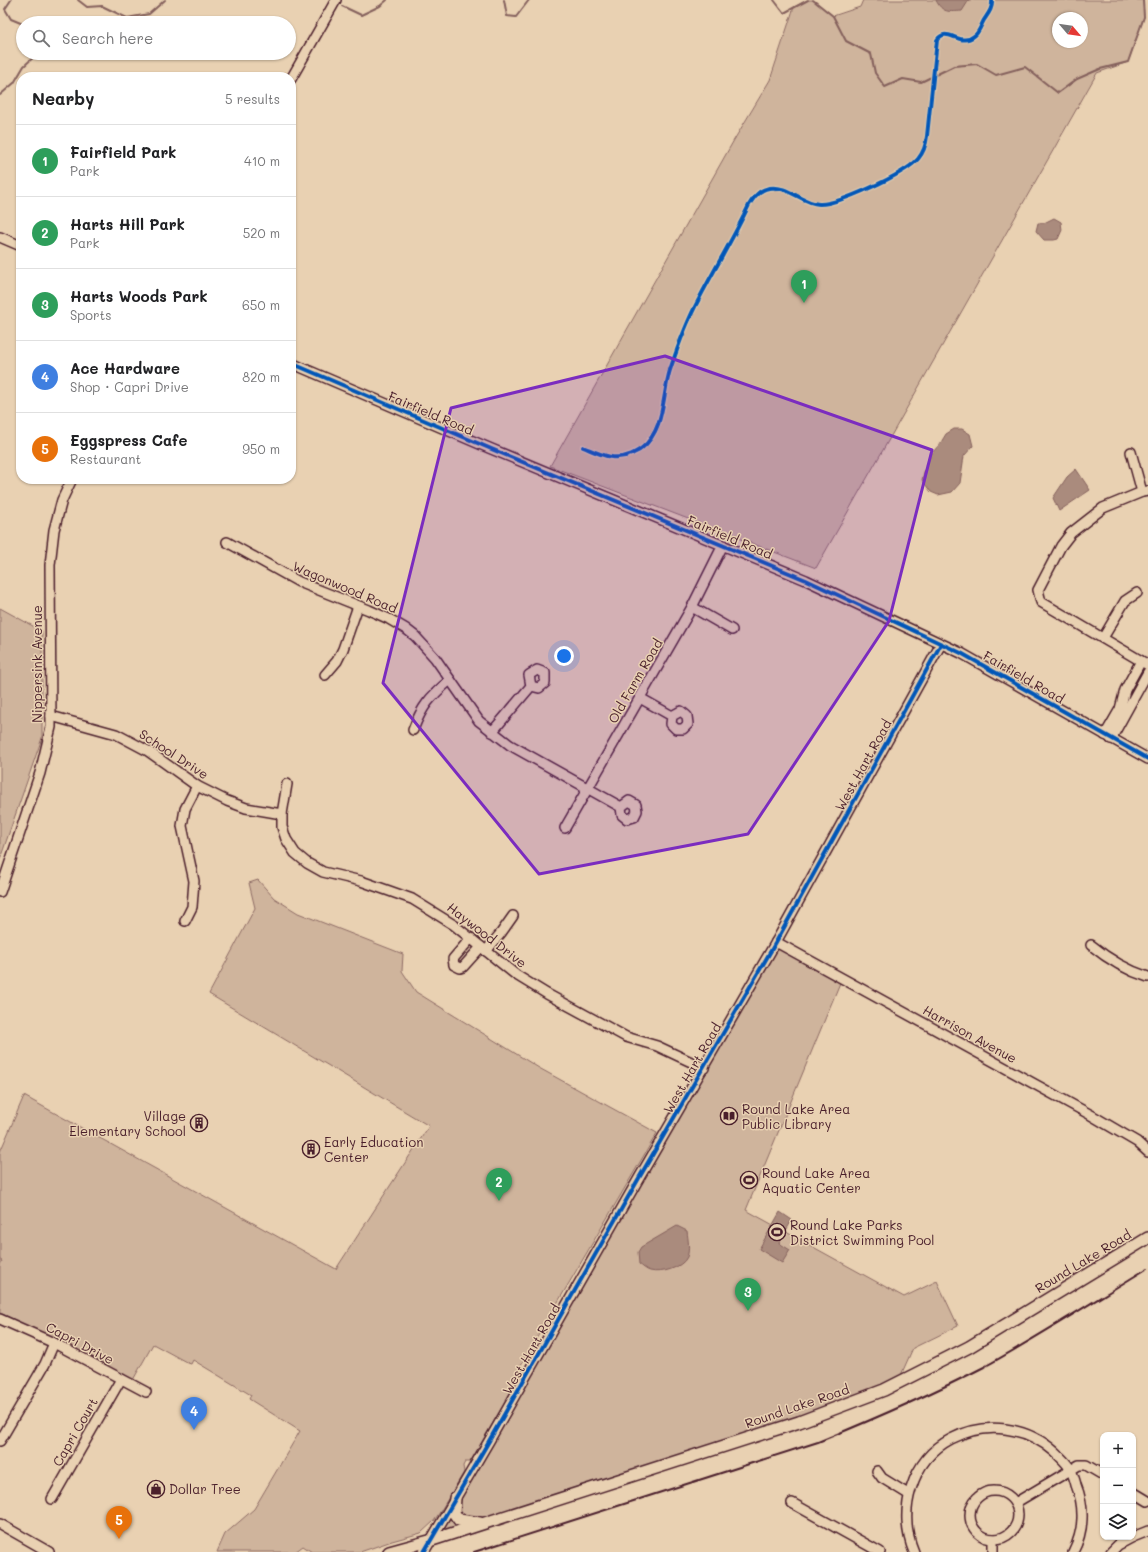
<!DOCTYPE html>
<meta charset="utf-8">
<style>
:root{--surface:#fff;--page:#f2f2f2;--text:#202124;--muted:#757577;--line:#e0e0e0;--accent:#4a1f2b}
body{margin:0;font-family:Mali,sans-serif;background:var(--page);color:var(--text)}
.controls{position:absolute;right:12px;bottom:12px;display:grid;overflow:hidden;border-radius:8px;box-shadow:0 1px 3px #0004}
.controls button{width:36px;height:36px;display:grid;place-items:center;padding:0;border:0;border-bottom:1px solid var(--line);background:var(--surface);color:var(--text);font:20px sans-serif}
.compass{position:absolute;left:1052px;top:12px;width:36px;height:36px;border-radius:50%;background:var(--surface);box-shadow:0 1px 3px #0004;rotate:119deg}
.you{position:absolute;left:564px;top:656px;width:14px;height:14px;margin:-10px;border:3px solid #fff;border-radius:50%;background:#1a73e8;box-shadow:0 0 0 6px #1a73e833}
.badge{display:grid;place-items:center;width:26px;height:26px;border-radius:50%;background:var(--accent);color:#fff;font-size:13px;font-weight:700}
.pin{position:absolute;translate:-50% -33px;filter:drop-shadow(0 1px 2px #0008)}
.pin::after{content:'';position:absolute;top:21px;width:14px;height:12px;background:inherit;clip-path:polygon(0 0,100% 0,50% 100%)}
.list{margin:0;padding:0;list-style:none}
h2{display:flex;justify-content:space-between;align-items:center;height:52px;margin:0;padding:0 16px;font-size:17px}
h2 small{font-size:13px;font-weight:400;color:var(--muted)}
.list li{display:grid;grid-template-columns:26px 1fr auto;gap:12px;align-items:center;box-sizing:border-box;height:72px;padding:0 16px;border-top:1px solid var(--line)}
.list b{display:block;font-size:15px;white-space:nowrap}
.list p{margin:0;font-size:13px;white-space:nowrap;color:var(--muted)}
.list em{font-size:13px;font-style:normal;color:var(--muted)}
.icon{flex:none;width:22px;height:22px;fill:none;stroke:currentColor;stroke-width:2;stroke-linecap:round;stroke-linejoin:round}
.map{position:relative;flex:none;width:1148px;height:1552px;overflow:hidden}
.search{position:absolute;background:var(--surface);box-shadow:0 1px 3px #0004;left:16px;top:16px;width:280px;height:44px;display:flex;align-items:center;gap:10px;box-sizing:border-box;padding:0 14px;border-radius:22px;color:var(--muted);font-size:15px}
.panel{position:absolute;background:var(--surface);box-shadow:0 1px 3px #0004;left:16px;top:72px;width:280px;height:412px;border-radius:16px}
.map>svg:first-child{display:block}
</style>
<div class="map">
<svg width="1148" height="1552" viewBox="0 0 1148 1552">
<rect width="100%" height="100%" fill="#e9d1b2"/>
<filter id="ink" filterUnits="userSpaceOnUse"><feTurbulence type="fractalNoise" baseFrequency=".025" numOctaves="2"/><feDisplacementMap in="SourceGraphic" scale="8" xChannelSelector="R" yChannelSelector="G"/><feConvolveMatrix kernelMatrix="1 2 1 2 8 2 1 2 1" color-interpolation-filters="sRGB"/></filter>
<g filter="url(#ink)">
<g fill="#cfb49c" stroke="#8c6a64" fill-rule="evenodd">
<path d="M808,0H813L833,16L860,7L863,0H1143L1144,17L1128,62L1097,73L816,568L550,466L734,140L770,80L794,7ZM1058,18H1082V42H1058Z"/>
<polygon points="0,608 42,631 42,738 0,859"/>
<polygon points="258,880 274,898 298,913 403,954 402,971 416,992 539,1068 657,1133 518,1370 522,1373 470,1462 465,1462 463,1466 464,1472 440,1512 434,1521 421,1533 392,1541 360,1552 312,1552 303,1546 295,1552 217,1552 225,1534 254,1509 300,1431 249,1399 251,1395 193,1360 191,1364 188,1363 153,1344 133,1380 66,1344 0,1313 0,1265 2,1261 0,1260 0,1152 24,1096 336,1269 429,1126 209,994 255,908 249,883"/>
<polygon points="776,942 842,978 746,1210 904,1297 937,1281 958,1326 913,1348 897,1384 429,1541"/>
</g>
<g fill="#aa8b7d" stroke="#84605c">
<path d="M936,0H969L962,11C949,12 942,13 936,0Z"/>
<polygon points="1054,218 1061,222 1062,230 1058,239 1054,240 1044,240 1036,231 1038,223 1044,223"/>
<polygon points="954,429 962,429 970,434 973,446 964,456 960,483 952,492 938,495 931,492 922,480 925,468 932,453 940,444 946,434"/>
<polygon points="1076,469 1090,490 1059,511 1053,498 1067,477"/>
<polygon points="780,1212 792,1220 779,1243 790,1250 782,1263 759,1249"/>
<path d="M677,1226L687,1231C688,1240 690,1249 687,1257C682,1268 661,1274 650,1271C646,1270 642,1266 639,1264L638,1252L641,1247Z"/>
</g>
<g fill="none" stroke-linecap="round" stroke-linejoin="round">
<g stroke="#84605c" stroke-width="2">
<polyline points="11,0 5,9 11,19 23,24"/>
<polyline points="78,0 87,7 102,6 127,18 149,14 165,0"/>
<polyline points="504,0 507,16 516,17 529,0"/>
<polyline points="774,0 784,13 808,0"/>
<polyline points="813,0 833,16 846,41 871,54 875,73 885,87 903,79 921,82 954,66 977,64 996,75 1025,67 1058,93 1077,79 1100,69 1128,62 1144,17 1143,0"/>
<polyline points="342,6 361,15 380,6 387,0"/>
<polyline points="0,95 14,83 24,66 38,53"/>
</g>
<defs>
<g id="minor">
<polyline points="291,79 336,0"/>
<polyline points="0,237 21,246"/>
<polyline points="291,363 489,448 806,580 961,653 1148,759"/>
<polyline points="1131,452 1142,492"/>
<polyline points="1148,491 1142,492 1103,508 1071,533 1061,546 1038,590 1041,602 1148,665"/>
<polyline points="227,542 299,582 369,610 389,619 406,629 415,636 435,658 479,721 510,745 621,807 622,815 627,819 634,817 637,811 636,805 629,801 621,807"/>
<polyline points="692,607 732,630"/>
<polyline points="1103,638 1125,601 1137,593"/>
<polyline points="325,675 337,661 343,649 358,606"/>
<polyline points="640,698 672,716 671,724 676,729 683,729 688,724 687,716 681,711 672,716"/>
<polyline points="51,716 116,734 148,751 197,786 227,801 246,808 282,814"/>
<path d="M413,730C422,706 430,697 450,680"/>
<polyline points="492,732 531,686 539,688 545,683 545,673 537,670 529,675 531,686"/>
<polyline points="1105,735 1120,709 1125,690 1141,661"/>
<polyline points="1111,739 1148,672"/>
<polyline points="287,784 282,814 282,827 286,839 295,853 307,863 323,872 361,881 412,899 454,925 516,975 547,994 626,1037 657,1046 704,1068"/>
<polyline points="565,828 692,607 723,545"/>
<polyline points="0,892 40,773 51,727 50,565 54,530 62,500 72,479"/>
<polyline points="185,921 192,907 194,881 182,826 185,809 197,786"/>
<polyline points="471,938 453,959 454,965 460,968 463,967 481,947"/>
<polyline points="776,942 1091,1115 1137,1142 1148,1152"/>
<path d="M1091,945C1108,959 1126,970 1148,977"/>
<polyline points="486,951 501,933 513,916"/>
<polyline points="0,1319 54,1343 146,1392"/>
<polyline points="0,1441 45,1364 54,1343"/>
<polyline points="877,1471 882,1478 908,1494"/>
<circle cx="994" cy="1515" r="24"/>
<polyline points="1133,1492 1148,1501"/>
<polyline points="52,1499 121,1379"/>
<polyline points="792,1503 880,1552"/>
<polyline points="1015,1503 1079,1465 1086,1465 1103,1475"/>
<polyline points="0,1524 49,1552"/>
<polyline points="1133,1537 1148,1531"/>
<polyline points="993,1539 993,1552"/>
<polyline points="424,1552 489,1441 639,1178 776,942 941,644"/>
<path d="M914,1552C897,1512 911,1460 951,1439C986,1421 1026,1426 1055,1452C1061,1458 1067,1463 1071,1470C1073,1475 1075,1480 1076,1485C1085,1507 1084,1531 1073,1552"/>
<polyline points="1111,1552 1118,1545 1133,1537"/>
</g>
<g id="major">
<polyline points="455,1498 454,1513 459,1520 480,1523"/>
<polyline points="389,1552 429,1541 799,1422 884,1390 969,1347 1148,1238"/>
</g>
</defs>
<use href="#minor" stroke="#4a1f2b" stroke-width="12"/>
<use href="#major" stroke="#4a1f2b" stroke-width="14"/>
<use href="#minor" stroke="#e9d1b2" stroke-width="9"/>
<use href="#major" stroke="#e9d1b2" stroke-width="11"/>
<path stroke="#4a1f2b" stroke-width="2" d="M474,1552L818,1442C874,1419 930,1395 984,1367C1040,1336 1094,1301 1148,1268"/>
<defs>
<g id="cycleway">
<polyline points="291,363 489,448 806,580 961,653 1148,759"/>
<path d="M583,447C600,454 613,462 632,454C635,452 639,451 642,448C665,429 662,396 670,370C678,346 687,321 699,299C715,268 734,237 749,205C754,197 759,190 769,188C788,185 801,203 819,204C838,205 905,174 918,159C924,152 926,145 927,136L937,40C947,25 960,48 974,36C979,33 981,25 984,20C988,14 993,8 992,0"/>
<polyline points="424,1552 489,1441 639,1178 776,942 941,644"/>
</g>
</defs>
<use href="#cycleway" stroke="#e9d1b2" stroke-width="6"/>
<use href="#cycleway" stroke="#0057b8" stroke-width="4"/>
</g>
</g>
<path fill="#7b2cbf" fill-opacity="0.2" stroke="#7b2cbf" stroke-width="3" stroke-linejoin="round" d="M665,356L932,450L889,621L748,834L539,874L383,683L451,408Z"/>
<defs>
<symbol id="library-ring" viewBox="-11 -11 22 22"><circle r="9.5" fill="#e9d1b2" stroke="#4a1f2b" stroke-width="1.5"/><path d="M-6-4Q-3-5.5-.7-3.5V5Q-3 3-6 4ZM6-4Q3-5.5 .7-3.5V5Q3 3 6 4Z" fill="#4a1f2b"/></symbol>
<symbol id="building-ring" viewBox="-11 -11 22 22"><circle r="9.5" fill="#e9d1b2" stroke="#4a1f2b" stroke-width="1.5"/><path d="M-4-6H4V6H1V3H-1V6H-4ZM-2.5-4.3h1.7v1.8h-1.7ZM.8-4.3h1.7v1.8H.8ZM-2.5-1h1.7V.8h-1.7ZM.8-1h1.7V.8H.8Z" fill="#4a1f2b"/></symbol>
<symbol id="stadium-ring" viewBox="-11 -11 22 22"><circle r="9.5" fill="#e9d1b2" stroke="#4a1f2b" stroke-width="1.5"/><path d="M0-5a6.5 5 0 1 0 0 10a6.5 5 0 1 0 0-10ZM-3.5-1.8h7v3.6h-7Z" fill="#4a1f2b"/></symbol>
<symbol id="shop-ring" viewBox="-11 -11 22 22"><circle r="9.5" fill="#e9d1b2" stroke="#4a1f2b" stroke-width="1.5"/><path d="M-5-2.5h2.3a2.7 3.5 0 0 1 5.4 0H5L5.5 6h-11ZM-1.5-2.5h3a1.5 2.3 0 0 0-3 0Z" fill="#4a1f2b"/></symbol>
</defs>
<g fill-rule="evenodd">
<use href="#library-ring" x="719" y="1106" width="20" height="20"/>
<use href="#building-ring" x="189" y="1113" width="20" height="20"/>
<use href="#building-ring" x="301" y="1139" width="20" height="20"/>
<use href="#stadium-ring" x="739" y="1170" width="20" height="20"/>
<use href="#stadium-ring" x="767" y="1222" width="20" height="20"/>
<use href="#shop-ring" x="146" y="1479" width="20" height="20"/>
</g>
<g text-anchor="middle" stroke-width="3" stroke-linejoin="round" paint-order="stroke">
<g font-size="13" fill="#4a1f2b" stroke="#e9d1b2">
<text transform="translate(431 413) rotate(23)" y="5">Fairfield Road</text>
<text transform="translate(730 537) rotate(23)" y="5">Fairfield Road</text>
<text transform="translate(345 587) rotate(23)" y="5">Wagonwood Road</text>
<text transform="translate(37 664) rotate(-90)" y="5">Nippersink Avenue</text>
<text transform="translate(1024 677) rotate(30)" y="5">Fairfield Road</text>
<text transform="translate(635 681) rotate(-60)" y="5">Old Farm Road</text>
<text transform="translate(174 754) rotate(33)" y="5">School Drive</text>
<text transform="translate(863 765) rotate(-61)" y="5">West Hart Road</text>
<text transform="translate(487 935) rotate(38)" y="5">Haywood Drive</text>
<text transform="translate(970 1034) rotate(29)" y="5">Harrison Avenue</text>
<text transform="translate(692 1068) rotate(-60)" y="5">West Hart Road</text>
<text transform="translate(1083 1261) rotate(-31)" y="5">Round Lake Road</text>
<text transform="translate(80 1343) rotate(28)" y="5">Capri Drive</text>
<text transform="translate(531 1349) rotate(-60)" y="5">West Hart Road</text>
<text transform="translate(797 1406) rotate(-19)" y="5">Round Lake Road</text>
<text transform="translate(75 1432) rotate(-60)" y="5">Capri Court</text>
</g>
<g font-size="13" fill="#4a1f2b" stroke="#e9d1b2" text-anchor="start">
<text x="742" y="1114">Round Lake Area<tspan x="742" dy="15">Public Library</tspan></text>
<text x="186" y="1121" text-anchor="end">Village<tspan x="186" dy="15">Elementary School</tspan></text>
<text x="324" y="1147">Early Education<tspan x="324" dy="15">Center</tspan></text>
<text x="762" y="1178">Round Lake Area<tspan x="762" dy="15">Aquatic Center</tspan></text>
<text x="790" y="1230">Round Lake Parks<tspan x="790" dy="15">District Swimming Pool</tspan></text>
<text x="169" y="1494">Dollar Tree</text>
</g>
</g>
</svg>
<div class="controls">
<button>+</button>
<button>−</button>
<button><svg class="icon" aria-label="layers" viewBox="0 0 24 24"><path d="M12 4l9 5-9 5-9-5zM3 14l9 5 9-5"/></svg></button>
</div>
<svg class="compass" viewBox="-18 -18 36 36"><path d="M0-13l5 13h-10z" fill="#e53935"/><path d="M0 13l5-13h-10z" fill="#757577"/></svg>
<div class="you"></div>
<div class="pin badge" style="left:804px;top:303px;background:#2e9e5b">1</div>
<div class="pin badge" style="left:499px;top:1201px;background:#2e9e5b">2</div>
<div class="pin badge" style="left:748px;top:1311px;background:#2e9e5b">3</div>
<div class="pin badge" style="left:194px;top:1430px;background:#3f7fe0">4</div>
<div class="pin badge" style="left:119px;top:1539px;background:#e8710a">5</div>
<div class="search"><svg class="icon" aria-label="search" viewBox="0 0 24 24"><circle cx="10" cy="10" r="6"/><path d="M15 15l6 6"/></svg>Search here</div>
<section class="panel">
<h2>Nearby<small>5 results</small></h2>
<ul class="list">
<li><span class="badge" style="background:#2e9e5b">1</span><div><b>Fairfield Park</b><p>Park</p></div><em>410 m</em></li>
<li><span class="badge" style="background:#2e9e5b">2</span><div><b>Harts Hill Park</b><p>Park</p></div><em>520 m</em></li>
<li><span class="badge" style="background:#2e9e5b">3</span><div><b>Harts Woods Park</b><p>Sports</p></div><em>650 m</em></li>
<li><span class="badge" style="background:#3f7fe0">4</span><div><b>Ace Hardware</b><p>Shop · Capri Drive</p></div><em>820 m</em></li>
<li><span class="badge" style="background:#e8710a">5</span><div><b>Eggspress Cafe</b><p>Restaurant</p></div><em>950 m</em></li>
</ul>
</section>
</div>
